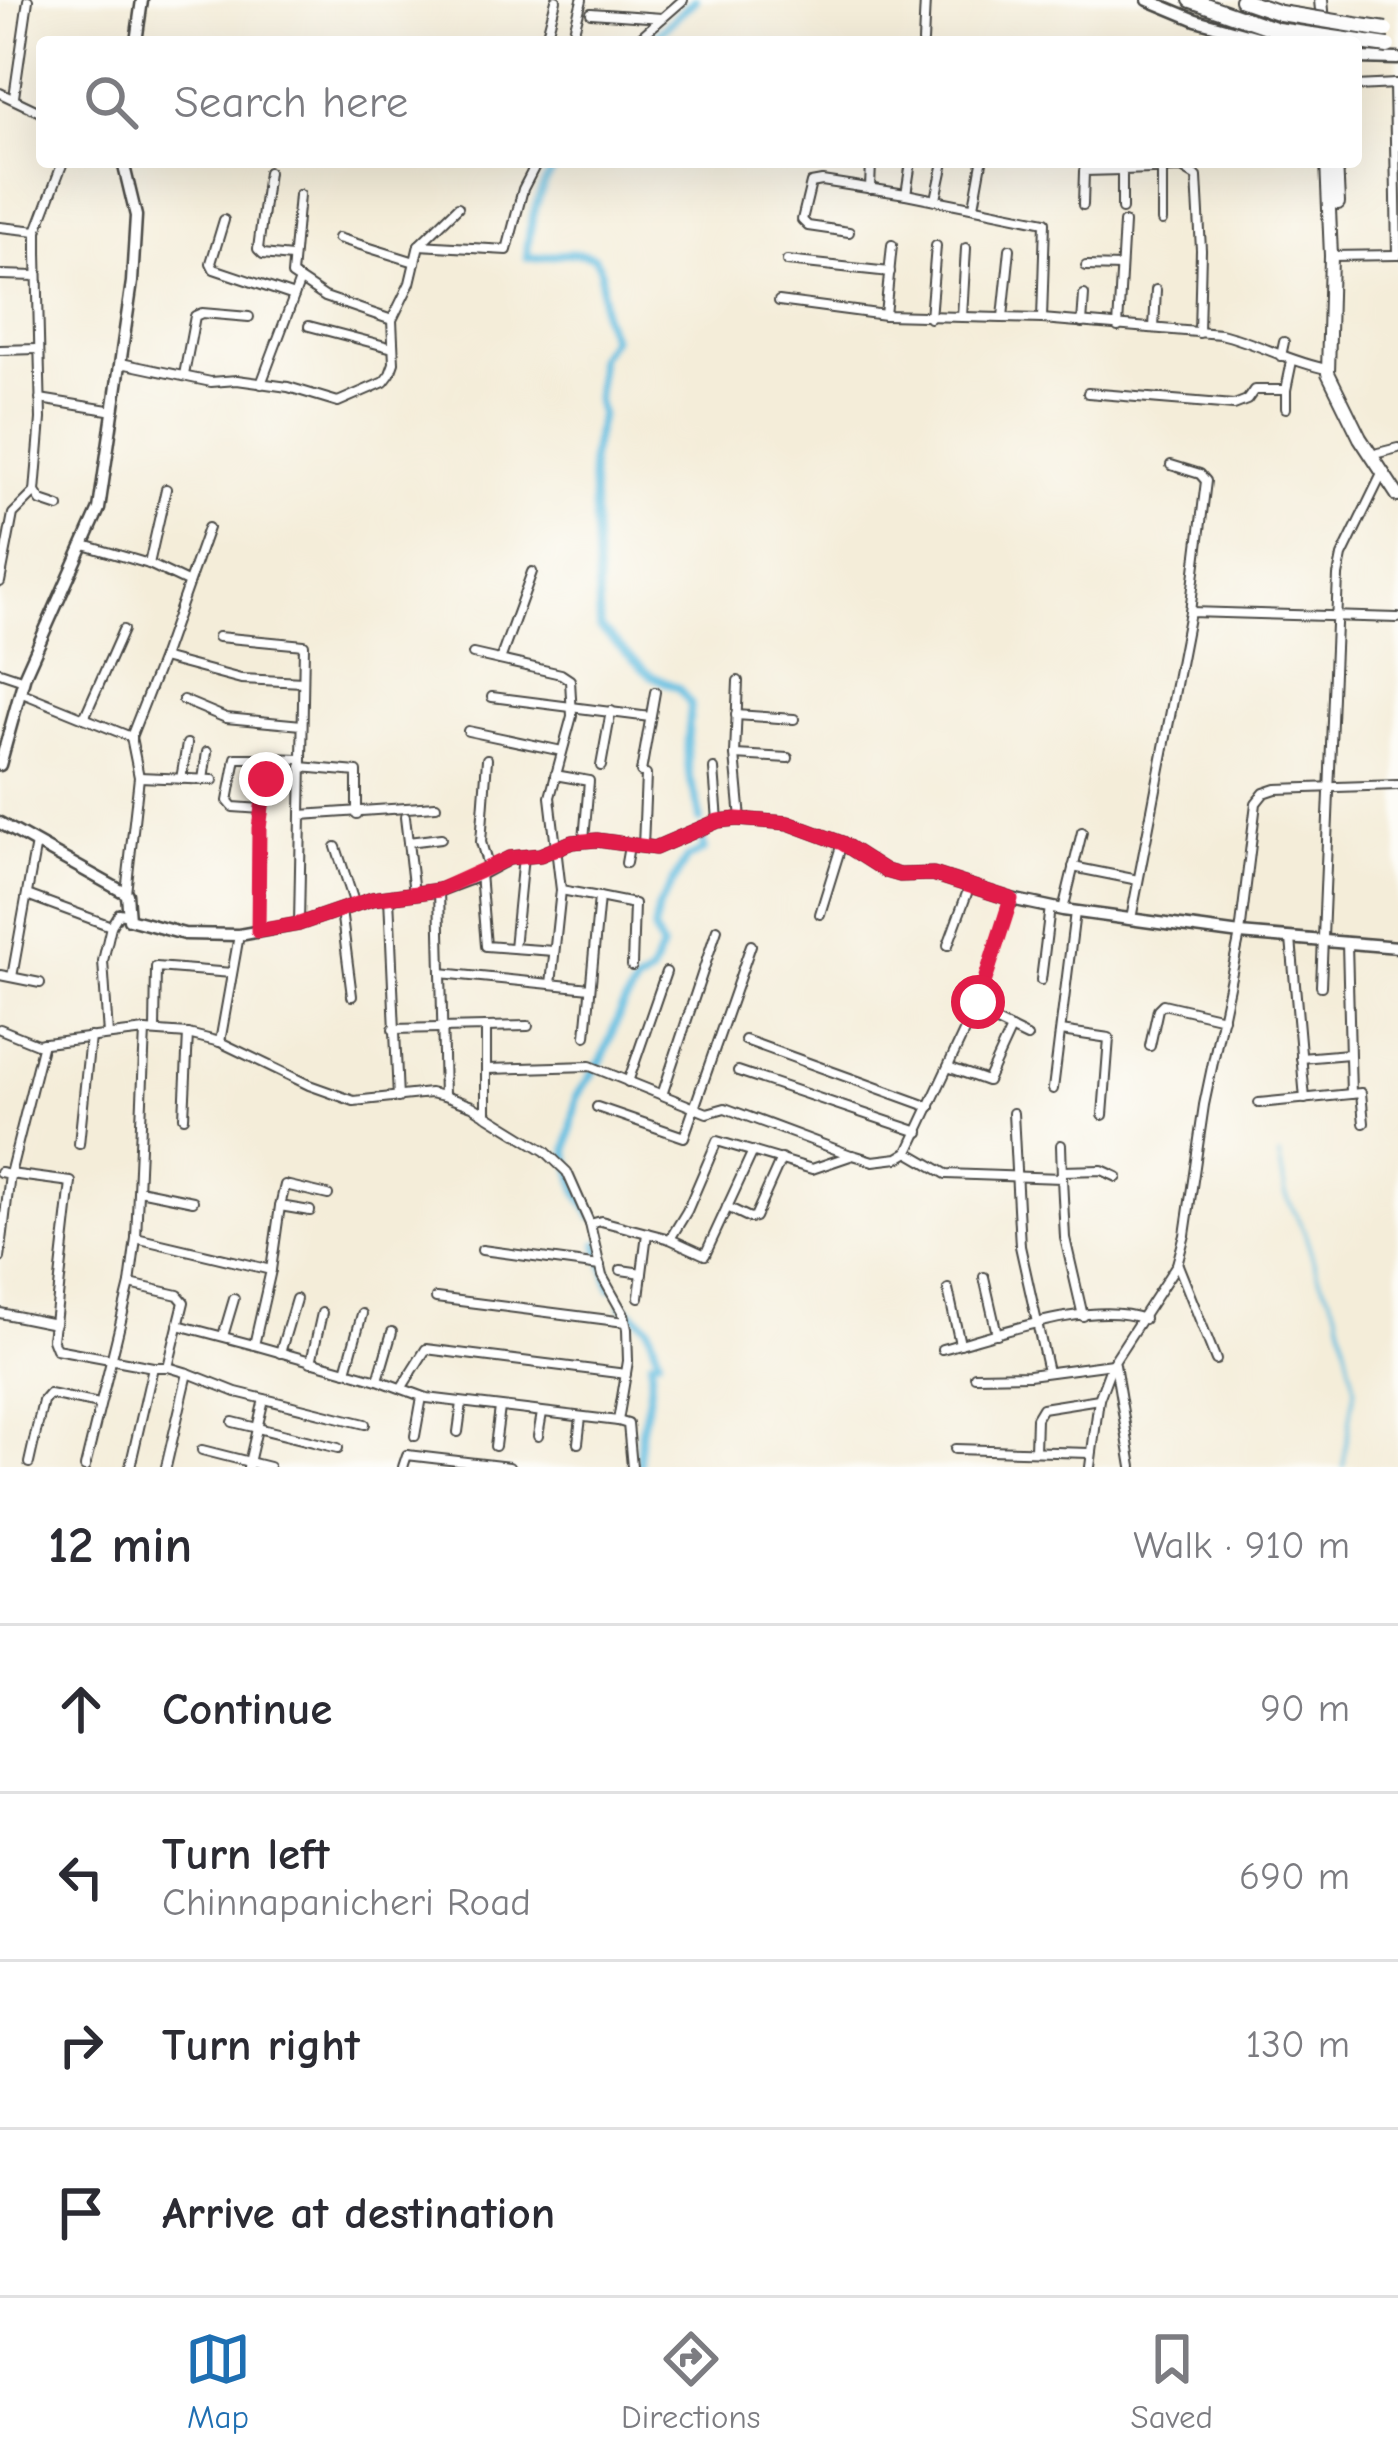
<!DOCTYPE html>
<meta charset="utf-8">
<style>
:root{--surface:#fff;--page:#f2f2f3;--text:#2b2b33;--muted:#7c7c81;--line:#e1e1e2;--accent:#1f6fb2}
body{margin:0;font-family:"Comic Neue",sans-serif;background:var(--page);color:var(--text)}
.stop{position:absolute;width:36px;height:36px;margin:-27px;border:9px solid #e11d48;border-radius:50%;background:#fff}
.stop.end{background:#e11d48;border-color:#fff;box-shadow:0 3px 12px #0008}
.list{margin:0;padding:0;list-style:none}
h2{display:flex;justify-content:space-between;align-items:center;height:156px;margin:0;padding:0 48px;font-size:51px}
h2 small{font-size:39px;font-weight:400;color:var(--muted)}
.list li{display:grid;grid-template-columns:78px 1fr auto;gap:36px;align-items:center;box-sizing:border-box;height:168px;padding:0 48px;border-top:3px solid var(--line)}
.list b{display:block;font-size:45px;white-space:nowrap}
.list p{margin:0;font-size:39px;white-space:nowrap;color:var(--muted)}
.list em{font-size:39px;font-style:normal;color:var(--muted)}
.icon{flex:none;width:66px;height:66px;fill:none;stroke:currentColor;stroke-width:2;stroke-linecap:round;stroke-linejoin:round}
.map{position:relative;flex:none;width:1398px;height:1467px;overflow:hidden}
.search{position:absolute;background:var(--surface);box-shadow:0 12px 48px #0002;left:36px;right:36px;top:36px;height:132px;display:flex;align-items:center;gap:30px;box-sizing:border-box;padding:0 42px;border-radius:12px;color:var(--muted);font-size:45px}
.sheet{height:828px;background:var(--surface)}
nav{display:flex;justify-content:space-around;align-items:center;box-sizing:border-box;height:168px;border-top:3px solid var(--line);background:var(--surface);font-size:33px;color:var(--muted)}
nav a{display:grid;justify-items:center;gap:6px}
nav .on{color:var(--accent)}
.map>svg:first-child{display:block}
</style>
<div class="map">
<svg width="1398" height="1467" viewBox="0 0 1398 1467">
<rect width="100%" height="100%" fill="#fdfcf7"/>
<filter id="ink" filterUnits="userSpaceOnUse"><feTurbulence type="fractalNoise" baseFrequency=".00833" numOctaves="2"/><feDisplacementMap in="SourceGraphic" scale="24" xChannelSelector="R" yChannelSelector="G"/><feConvolveMatrix kernelMatrix="1 2 1 2 8 2 1 2 1" color-interpolation-filters="sRGB"/></filter>
<filter id="wash" filterUnits="userSpaceOnUse"><feTurbulence type="fractalNoise" baseFrequency=".004" numOctaves="4" result="noise"/><feDisplacementMap in="SourceGraphic" scale="48" xChannelSelector="R" yChannelSelector="G"/><feGaussianBlur stdDeviation="2.7" result="paint"/><feColorMatrix in="noise" values="0 0 0 0 0 0 0 0 0 0 0 0 0 0 0 0 0 1.4 0 .05"/><feComposite in="paint" operator="in"/></filter>
<g filter="url(#wash)">
<rect width="100%" height="100%" fill="#f4edd9"/>
<g fill="none" stroke-linecap="round" stroke-linejoin="round">
<polyline stroke="#62bde0" stroke-width="3" points="1279,1156 1286,1195 1304,1231 1318,1275 1338,1312 1355,1387 1343,1467"/>
<g stroke="#62bde0" stroke-width="8">
<polyline points="649,42 695,0"/>
<path d="M558,162C538,187 528,226 527,258C553,258 569,248 594,257L601,269L603,315L612,338L599,357L597,402L601,414L591,459L600,628L650,675L678,688L691,705C689,728 685,750 689,773C692,789 699,803 700,820"/>
<polyline points="592,1216 577,1190 567,1151 577,1096 602,1059 621,1010 636,985 650,975 662,948 654,930 658,908 687,858 704,850 702,835"/>
<polyline points="598,1244 611,1288"/>
<path d="M622,1305L648,1326L659,1358L651,1361C654,1399 636,1428 640,1467"/>
</g>
</g>
</g>
<g filter="url(#ink)">
<g fill="none" stroke-linecap="round" stroke-linejoin="round">
<defs>
<g id="minor">
<polyline points="591,13 662,18"/>
<polyline points="545,42 556,0"/>
<polyline points="571,42 582,0"/>
<polyline points="635,42 683,0"/>
<polyline points="923,42 925,0"/>
<polyline points="1394,84 1397,255"/>
<polyline points="1356,86 1396,84"/>
<polyline points="0,93 42,113"/>
<polyline points="14,97 28,0"/>
<polyline points="268,172 258,249 263,254 291,257"/>
<polyline points="870,189 871,162"/>
<polyline points="906,194 1045,222 1042,319"/>
<polyline points="299,195 292,275 325,297 392,320"/>
<polyline points="936,199 944,162"/>
<polyline points="1083,205 1084,171 1122,170"/>
<polyline points="974,206 982,162"/>
<polyline points="1122,209 1122,170 1182,168 1197,177 1201,250 1199,333"/>
<polyline points="224,220 211,263 214,269 294,296"/>
<polyline points="1162,221 1162,168"/>
<polyline points="0,227 37,231"/>
<polyline points="849,232 808,226 802,220 811,183 822,181 906,194 911,162"/>
<polyline points="338,238 415,262"/>
<polyline points="419,245 507,250 523,189 537,162"/>
<path d="M892,245L885,315L1042,319L1221,334C1258,343 1290,362 1327,369"/>
<polyline points="1331,256 1397,255"/>
<polyline points="787,261 890,272"/>
<polyline points="1086,266 1121,267"/>
<polyline points="0,275 37,276"/>
<polyline points="779,301 885,315"/>
<polyline points="962,317 966,248"/>
<polyline points="1003,317 1010,249"/>
<polyline points="930,318 936,246"/>
<polyline points="1082,323 1084,295"/>
<polyline points="309,326 393,348"/>
<polyline points="1118,327 1124,223"/>
<polyline points="1154,328 1156,290"/>
<polyline points="0,350 38,349"/>
<polyline points="1281,356 1284,342"/>
<polyline points="121,363 211,382 237,380 288,387 338,402 384,382 390,374 394,363 392,320 410,283 419,245 458,207"/>
<polyline points="184,375 195,316 202,313 249,317"/>
<polyline points="261,384 299,283"/>
<polyline points="1286,390 1286,408"/>
<polyline points="1088,393 1234,405 1247,400 1254,390 1286,390 1292,361"/>
<polyline points="40,399 114,411"/>
<polyline points="1378,453 1398,448"/>
<polyline points="1171,465 1200,474 1206,481 1190,612"/>
<polyline points="59,507 41,501 35,492 41,419 37,253 37,231 63,162"/>
<polyline points="208,528 162,658 241,679 303,682"/>
<polyline points="84,545 149,564 187,582"/>
<polyline points="149,564 166,489"/>
<polyline points="0,582 13,514 35,492"/>
<polyline points="218,637 304,645 301,815"/>
<polyline points="473,654 561,674 570,680 572,716 550,797 561,890 551,984"/>
<polyline points="500,660 532,572"/>
<polyline points="0,672 24,680"/>
<polyline points="738,681 735,755 741,819"/>
<polyline points="20,692 131,737 162,658"/>
<polyline points="492,697 650,717"/>
<polyline points="183,700 226,718 302,725"/>
<polyline points="736,715 794,719"/>
<polyline points="84,718 123,630"/>
<polyline points="468,731 562,751"/>
<polyline points="735,755 788,758"/>
<polyline points="487,759 481,842 488,866"/>
<polyline points="601,766 611,711"/>
<polyline points="301,767 357,772 357,814"/>
<polyline points="714,769 718,821"/>
<polyline points="641,772 655,692"/>
<polyline points="555,775 589,781 584,840"/>
<polyline points="139,777 213,780"/>
<polyline points="181,779 187,744"/>
<polyline points="203,780 207,752"/>
<polyline points="262,809 233,807 228,801 236,758 268,758"/>
<polyline points="405,817 414,893"/>
<polyline points="408,842 441,838"/>
<polyline points="643,846 646,775"/>
<polyline points="336,847 355,905"/>
<polyline points="626,863 629,846"/>
<polyline points="1073,867 1138,880"/>
<polyline points="480,873 486,946 554,951"/>
<polyline points="439,890 444,1096"/>
<polyline points="561,890 599,897 586,1036"/>
<polyline points="126,893 139,777 131,737"/>
<polyline points="27,895 111,926"/>
<polyline points="389,897 398,1098"/>
<polyline points="599,897 634,904 632,966"/>
<polyline points="341,910 352,996"/>
<polyline points="1063,910 1082,832"/>
<polyline points="820,914 842,843"/>
<polyline points="1131,919 1190,612 1398,618"/>
<polyline points="299,924 301,815 436,806"/>
<polyline points="258,931 259,828 268,758 301,759"/>
<polyline points="1291,939 1305,1099"/>
<polyline points="1347,943 1351,1094"/>
<polyline points="948,945 970,885"/>
<polyline points="514,948 523,856"/>
<polyline points="441,973 590,988"/>
<polyline points="0,975 40,983"/>
<polyline points="12,977 36,843"/>
<polyline points="1041,980 1050,907"/>
<polyline points="1321,986 1338,576 1342,556 1382,474"/>
<polyline points="974,1011 1027,1037"/>
<polyline points="486,1027 528,1026"/>
<polyline points="0,1029 37,1044 145,1031 188,1034 220,1042 309,1085 354,1101 430,1093 444,1096 472,1106 545,1151 567,1172 590,1224 601,1221 670,1239 687,1211 717,1141 812,1169 853,1155 873,1161 898,1158 908,1152 978,1002 1011,899"/>
<polyline points="393,1029 486,1027 486,1115"/>
<polyline points="145,1031 136,1238 271,1270 254,1345 378,1380 427,1398 618,1421 628,1424 632,1467"/>
<polyline points="155,1031 156,967 232,973"/>
<polyline points="1061,1031 1109,1038 1103,1115"/>
<polyline points="108,1035 103,961 111,926 119,913 129,915"/>
<polyline points="745,1040 930,1107"/>
<polyline points="220,1042 239,935"/>
<polyline points="1150,1046 1158,1009 1163,1004 1223,1018"/>
<polyline points="1301,1058 1349,1054"/>
<polyline points="948,1067 987,1081 1011,1029"/>
<polyline points="486,1069 590,1066 707,1113 725,1108 851,1155"/>
<polyline points="738,1071 919,1132"/>
<polyline points="628,1082 666,972"/>
<polyline points="1053,1089 1075,912"/>
<polyline points="662,1095 717,929"/>
<polyline points="1259,1103 1361,1093 1364,1123"/>
<polyline points="597,1107 684,1137 751,945"/>
<polyline points="1013,1113 1020,1246 1048,1372"/>
<polyline points="184,1117 188,1034"/>
<polyline points="79,1144 90,1037"/>
<polyline points="1061,1145 1062,1176"/>
<polyline points="908,1152 946,1174 1062,1178 1065,1238 1083,1316"/>
<polyline points="1062,1171 1102,1170 1117,1177"/>
<polyline points="0,1172 10,1174 0,1258"/>
<polyline points="139,1190 193,1201"/>
<polyline points="280,1206 285,1185 328,1195"/>
<polyline points="727,1207 750,1218 755,1217 781,1159"/>
<polyline points="590,1224 602,1276 624,1315 627,1329 628,1361 618,1421"/>
<polyline points="136,1238 130,1284 178,1295 184,1302 168,1367 188,1373 166,1467"/>
<polyline points="670,1239 705,1255 753,1151"/>
<polyline points="482,1250 600,1266"/>
<polyline points="1178,1265 1216,1360"/>
<polyline points="271,1270 280,1206 310,1211"/>
<polyline points="621,1270 642,1273"/>
<polyline points="984,1277 997,1334"/>
<polyline points="948,1289 960,1344"/>
<polyline points="639,1297 647,1233"/>
<polyline points="436,1298 625,1322"/>
<polyline points="0,1313 55,1324 71,1182 10,1174 43,1043"/>
<polyline points="54,1324 52,1339 56,1349 153,1367"/>
<polyline points="178,1325 254,1345"/>
<polyline points="223,1336 234,1299"/>
<path d="M942,1349C996,1335 1092,1299 1144,1319"/>
<polyline points="280,1353 296,1299"/>
<polyline points="311,1362 322,1313"/>
<polyline points="1115,1364 1132,1467"/>
<polyline points="346,1371 362,1314"/>
<polyline points="188,1373 236,1392 365,1424"/>
<polyline points="975,1376 1029,1375 1112,1364"/>
<polyline points="378,1380 392,1332"/>
<polyline points="402,1387 426,1349 626,1374"/>
<polyline points="233,1422 338,1448"/>
<polyline points="458,1432 462,1403"/>
<polyline points="415,1436 422,1397"/>
<polyline points="538,1436 542,1413"/>
<polyline points="578,1443 581,1417"/>
<polyline points="495,1446 500,1408"/>
<polyline points="955,1449 1090,1453"/>
<polyline points="202,1450 269,1467"/>
<polyline points="1035,1451 1036,1418 1042,1408 1099,1399"/>
<polyline points="29,1463 43,1401 49,1394 99,1404"/>
<polyline points="85,1467 130,1284"/>
<polyline points="130,1467 153,1367 168,1367"/>
<polyline points="248,1467 264,1399"/>
<polyline points="403,1467 407,1455 509,1467"/>
<polyline points="1090,1467 1099,1399 1112,1364 1177,1264 1185,1235 1204,1105 1240,934 1256,803 1264,793 1276,789 1398,785"/>
</g>
<g id="tertiary">
<polyline points="1148,0 1196,20 1275,42"/>
<polyline points="136,42 142,0"/>
<polyline points="1356,58 1398,59"/>
<polyline points="0,765 25,675 99,509 132,282 136,216 123,162"/>
<polyline points="0,823 127,894 129,919 184,934 239,935 299,924 372,899 439,890 474,877 509,858 540,855 572,842 597,840 655,848 718,821 737,819 788,823 842,843 886,871 900,875 933,874 1011,899 1063,910 1240,934 1398,947"/>
</g>
<g id="primary">
<polyline points="1321,0 1325,42"/>
<polyline points="1327,162 1331,256 1328,373 1360,438 1398,496"/>
<polyline points="1336,162 1338,203"/>
</g>
<g id="trunk">
<polyline points="1191,0 1277,30"/>
<polyline points="1242,0 1280,13"/>
</g>
</defs>
<use href="#minor" stroke="#494845" stroke-width="12"/>
<use href="#tertiary" stroke="#494845" stroke-width="15"/>
<use href="#primary" stroke="#494845" stroke-width="16"/>
<use href="#trunk" stroke="#494845" stroke-width="18"/>
<use href="#minor" stroke="#fff" stroke-width="8"/>
<use href="#tertiary" stroke="#fff" stroke-width="10"/>
<use href="#primary" stroke="#fff" stroke-width="12"/>
<use href="#trunk" stroke="#fff" stroke-width="14"/>
<defs>
<g id="trunk-bridge">
<polyline points="1280,13 1386,30"/>
<polyline points="1277,30 1388,46"/>
</g>
</defs>
<use href="#trunk-bridge" stroke="#494845" stroke-width="18" stroke-linecap="butt"/>
<use href="#trunk-bridge" stroke="#fff" stroke-width="14"/>
</g>
</g>
<g fill="none" stroke-linecap="round" stroke-linejoin="round" filter="url(#ink)">
<polyline stroke="#e11d48" stroke-width="15" points="266,779 259,828 258,931 299,924 372,899 439,890 509,858 540,855 572,842 597,840 655,848 718,821 737,819 788,823 842,843 886,871 900,875 933,874 1011,899 978,1002"/>
</g>
</svg>
<div class="stop" style="left:978px;top:1002px"></div>
<div class="stop end" style="left:266px;top:779px"></div>
<div class="search"><svg class="icon" aria-label="search" viewBox="0 0 24 24"><circle cx="10" cy="10" r="6"/><path d="M15 15l6 6"/></svg>Search here</div>
</div>
<section class="sheet">
<h2>12 min<small>Walk · 910 m</small></h2>
<ul class="list">
<li><svg class="icon" aria-label="ahead" viewBox="0 0 24 24"><path d="M12 20V5M6 11l6-6 6 6"/></svg><div><b>Continue</b></div><em>90 m</em></li>
<li><svg class="icon" aria-label="left" viewBox="0 0 24 24"><path d="M17 20v-9H6M10 6l-5 5 5 5"/></svg><div><b>Turn left</b><p>Chinnapanicheri Road</p></div><em>690 m</em></li>
<li><svg class="icon" aria-label="right" viewBox="0 0 24 24"><path d="M7 20v-9h11M14 6l5 5-5 5"/></svg><div><b>Turn right</b></div><em>130 m</em></li>
<li><svg class="icon" aria-label="arrive" viewBox="0 0 24 24"><path d="M6 21V4h12l-3 4 3 4H6"/></svg><div><b>Arrive at destination</b></div></li>
</ul>
</section>
<nav>
<a class="on"><svg class="icon" aria-label="map" viewBox="0 0 24 24"><path d="M3 6l6-2 6 2 6-2v14l-6 2-6-2-6 2zM9 4v14M15 6v14"/></svg>Map</a>
<a><svg class="icon" aria-label="directions" viewBox="0 0 24 24"><path d="M12 3l9 9-9 9-9-9zM9 14v-3h6M13 9l2 2-2 2"/></svg>Directions</a>
<a><svg class="icon" aria-label="saved" viewBox="0 0 24 24"><path d="M7 4h10v16l-5-4-5 4z"/></svg>Saved</a>
</nav>
